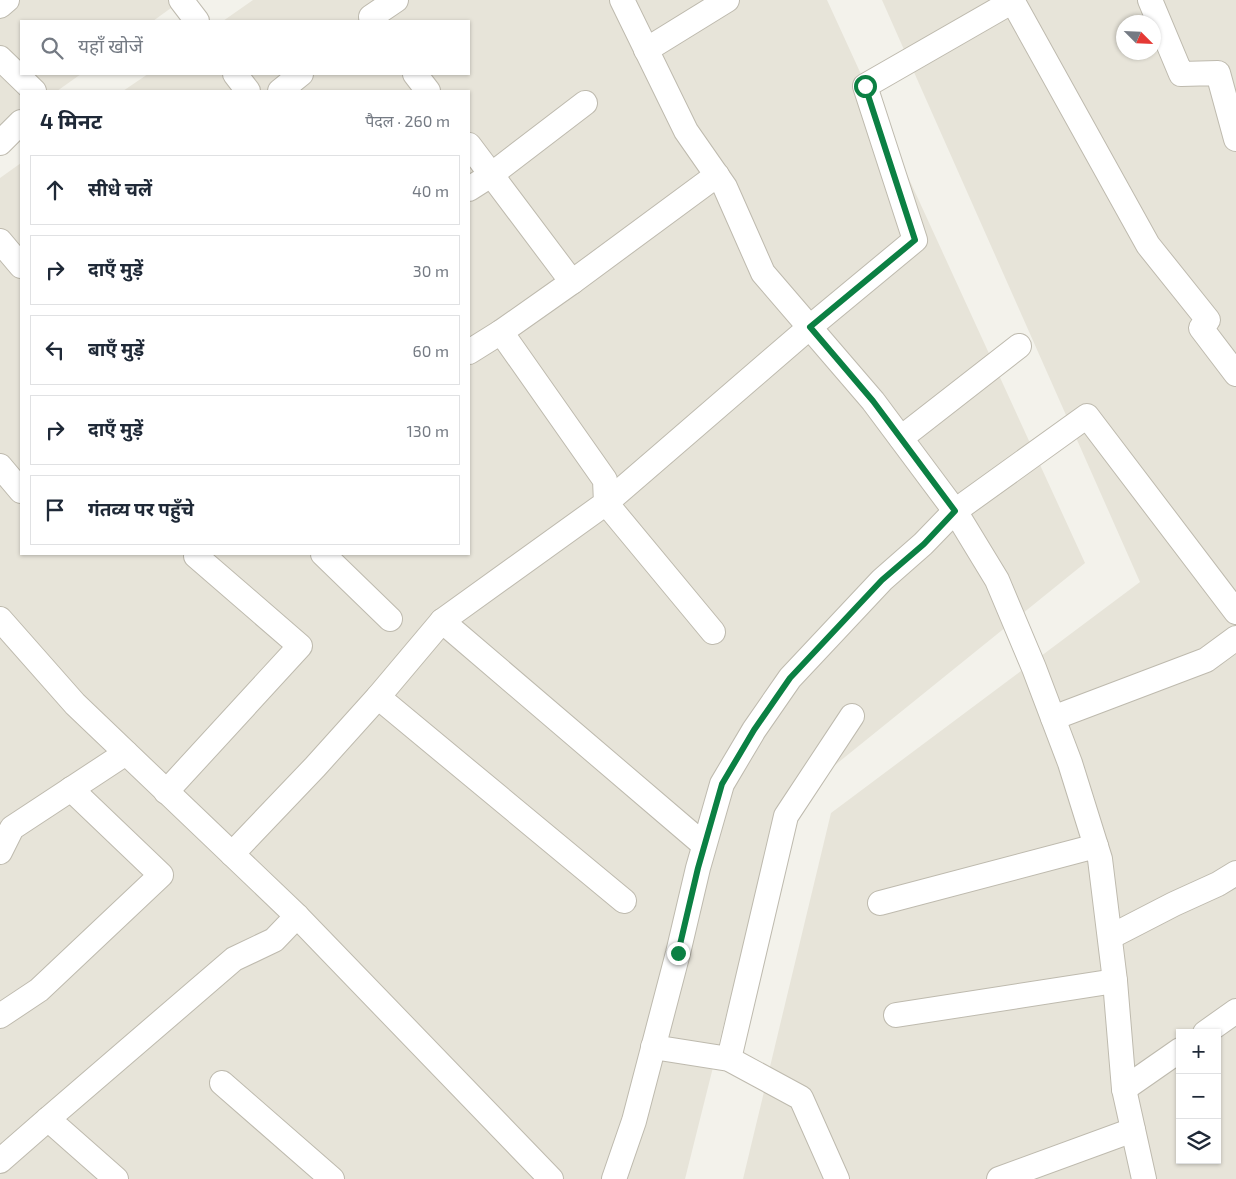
<!DOCTYPE html>
<html lang="hi">
<meta charset="utf-8">
<style>
:root{--surface:#fff;--page:#f6f6f7;--text:#1f2937;--muted:#747a83;--line:#e0e1e3}
body{margin:0;font-family:"Exo 2","Noto Sans Devanagari",sans-serif;background:var(--page);color:var(--text)}
.controls{position:absolute;right:15px;bottom:15px;display:grid;overflow:hidden;border-radius:0px;box-shadow:0 1px 4px #0004}
.controls button{width:45px;height:45px;display:grid;place-items:center;padding:0;border:0;border-bottom:1px solid var(--line);background:var(--surface);color:var(--text);font:25px sans-serif}
.compass{position:absolute;left:1116px;top:15px;width:45px;height:45px;border-radius:50%;background:var(--surface);box-shadow:0 1px 4px #0004;rotate:114deg}
.stop{position:absolute;width:15px;height:15px;margin:-11px;border:4px solid #0b8043;border-radius:50%;background:#fff}
.stop.end{background:#0b8043;border-color:#fff;box-shadow:0 1px 5px #0008}
.list{margin:0;padding:0;list-style:none}
h2{display:flex;justify-content:space-between;align-items:center;height:65px;margin:0;padding:0 20px;font-size:21px}
h2 small{font-size:16px;font-weight:400;color:var(--muted)}
.list li{display:grid;grid-template-columns:32px 1fr auto;gap:15px;align-items:center;box-sizing:border-box;height:70px;margin:0 10px 10px;padding:0 10px;border:1px solid var(--line);border-radius:0px}
.list b{display:block;font-size:19px;white-space:nowrap}
.list em{font-size:16px;font-style:normal;color:var(--muted)}
.icon{flex:none;width:28px;height:28px;fill:none;stroke:currentColor;stroke-width:2;stroke-linecap:round;stroke-linejoin:round}
.map{position:relative;flex:none;width:1236px;height:1179px;overflow:hidden}
.search{position:absolute;background:var(--surface);box-shadow:0 1px 4px #0004;left:20px;top:20px;width:450px;height:55px;display:flex;align-items:center;gap:12px;box-sizing:border-box;padding:0 18px;border-radius:0px;color:var(--muted);font-size:19px}
.panel{position:absolute;background:var(--surface);box-shadow:0 1px 4px #0004;left:20px;top:90px;width:450px;height:465px;border-radius:0px}
.map>svg:first-child{display:block}
</style>
<div class="map">
<svg width="1236" height="1179" viewBox="0 0 1236 1179">
<rect width="100%" height="100%" fill="#f3f2eb"/>
<g fill="#e7e4d9" fill-rule="evenodd">
<polygon points="0,0 182,0 153,21 21,21 21,74 81,74 57,91 21,91 21,118 0,133"/>
<polygon points="253,0 827,0 1085,563 777,812 685,1179 0,1179 0,178 21,163 21,554 469,554 469,91 123,91 148,74 469,74 469,21 223,21"/>
<path d="M882,0H1236V1179H743L831,813L1140,582ZM1124,22H1154V52H1124ZM1180,1033H1217V1160H1180Z"/>
</g>
<g fill="none" stroke-linecap="round" stroke-linejoin="round">
<defs>
<g id="street">
<polyline points="181,0 197,21"/>
<polyline points="622,0 686,131 725,187 763,273 873,401 955,511 997,580 1034,668 1070,763 1100,859 1115,981 1124,1089 1144,1179"/>
<polyline points="1012,0 1148,245 1208,320 1201,328 1236,374"/>
<polyline points="1150,0 1181,74 1218,73 1236,139"/>
<polyline points="0,6 7,0"/>
<polyline points="375,21 371,17 396,0"/>
<polyline points="646,50 727,0"/>
<polyline points="0,58 34,91"/>
<polyline points="235,74 248,91"/>
<polyline points="415,74 428,91"/>
<polyline points="280,91 301,74"/>
<polyline points="0,143 21,122"/>
<polyline points="469,145 572,282 717,175"/>
<polyline points="469,189 491,175 585,103"/>
<polyline points="0,241 21,266"/>
<polyline points="501,332 605,480 606,503 442,621 704,845"/>
<polyline points="469,352 501,332 572,282"/>
<polyline points="901,438 1019,346"/>
<polyline points="0,466 21,491"/>
<polyline points="323,554 390,619"/>
<polyline points="0,619 75,704 297,916 551,1179"/>
<polyline points="442,621 378,697 624,901"/>
<polyline points="713,632 606,503 810,327 915,240 865,86 1013,1"/>
<polyline points="1053,718 1206,660 1236,638"/>
<polyline points="166,792 300,646 196,556"/>
<polyline points="0,852 12,828 126,753"/>
<polyline points="232,854 315,767 378,697"/>
<polyline points="880,903 1096,846"/>
<polyline points="1110,937 1174,904 1218,884 1236,873"/>
<polyline points="896,1015 1115,981"/>
<polyline points="0,1016 39,990 161,875 71,789"/>
<polyline points="1205,1033 1236,1011"/>
<polyline points="653,1047 729,1059 801,1098 837,1179"/>
<polyline points="729,1059 786,816 852,716"/>
<polyline points="222,1083 332,1179"/>
<polyline points="1124,1089 1180,1050"/>
<polyline points="0,1161 48,1119"/>
<polyline points="116,1179 48,1119 234,959 274,940 297,916"/>
<polyline points="614,1179 634,1121 678,953 698,868 722,784 754,730 790,678 882,580 923,544 955,511 1087,416 1236,612"/>
<polyline points="999,1179 1133,1130"/>
</g>
</defs>
<use href="#street" stroke="#bebaae" stroke-width="26"/>
<use href="#street" stroke="#fff" stroke-width="24"/>
</g>
<g fill="none" stroke-linecap="round" stroke-linejoin="round">
<polyline stroke="#0b8043" stroke-width="6" points="678,953 698,868 722,784 754,730 790,678 882,580 924,544 955,511 873,401 810,327 915,240 865,86"/>
</g>
</svg>
<div class="controls">
<button>+</button>
<button>−</button>
<button><svg class="icon" aria-label="layers" viewBox="0 0 24 24"><path d="M12 4l9 5-9 5-9-5zM3 14l9 5 9-5"/></svg></button>
</div>
<svg class="compass" viewBox="-18 -18 36 36"><path d="M0-13l5 13h-10z" fill="#e53935"/><path d="M0 13l5-13h-10z" fill="#747a83"/></svg>
<div class="stop" style="left:865px;top:86px"></div>
<div class="stop end" style="left:678px;top:953px"></div>
<div class="search"><svg class="icon" aria-label="search" viewBox="0 0 24 24"><circle cx="10" cy="10" r="6"/><path d="M15 15l6 6"/></svg>यहाँ खोजें</div>
<section class="panel">
<h2>4 मिनट<small>पैदल · 260 m</small></h2>
<ul class="list">
<li><svg class="icon" aria-label="ahead" viewBox="0 0 24 24"><path d="M12 20V5M6 11l6-6 6 6"/></svg><div><b>सीधे चलें</b></div><em>40 m</em></li>
<li><svg class="icon" aria-label="right" viewBox="0 0 24 24"><path d="M7 20v-9h11M14 6l5 5-5 5"/></svg><div><b>दाएँ मुड़ें</b></div><em>30 m</em></li>
<li><svg class="icon" aria-label="left" viewBox="0 0 24 24"><path d="M17 20v-9H6M10 6l-5 5 5 5"/></svg><div><b>बाएँ मुड़ें</b></div><em>60 m</em></li>
<li><svg class="icon" aria-label="right" viewBox="0 0 24 24"><path d="M7 20v-9h11M14 6l5 5-5 5"/></svg><div><b>दाएँ मुड़ें</b></div><em>130 m</em></li>
<li><svg class="icon" aria-label="arrive" viewBox="0 0 24 24"><path d="M6 21V4h12l-3 4 3 4H6"/></svg><div><b>गंतव्य पर पहुँचे</b></div></li>
</ul>
</section>
</div>
